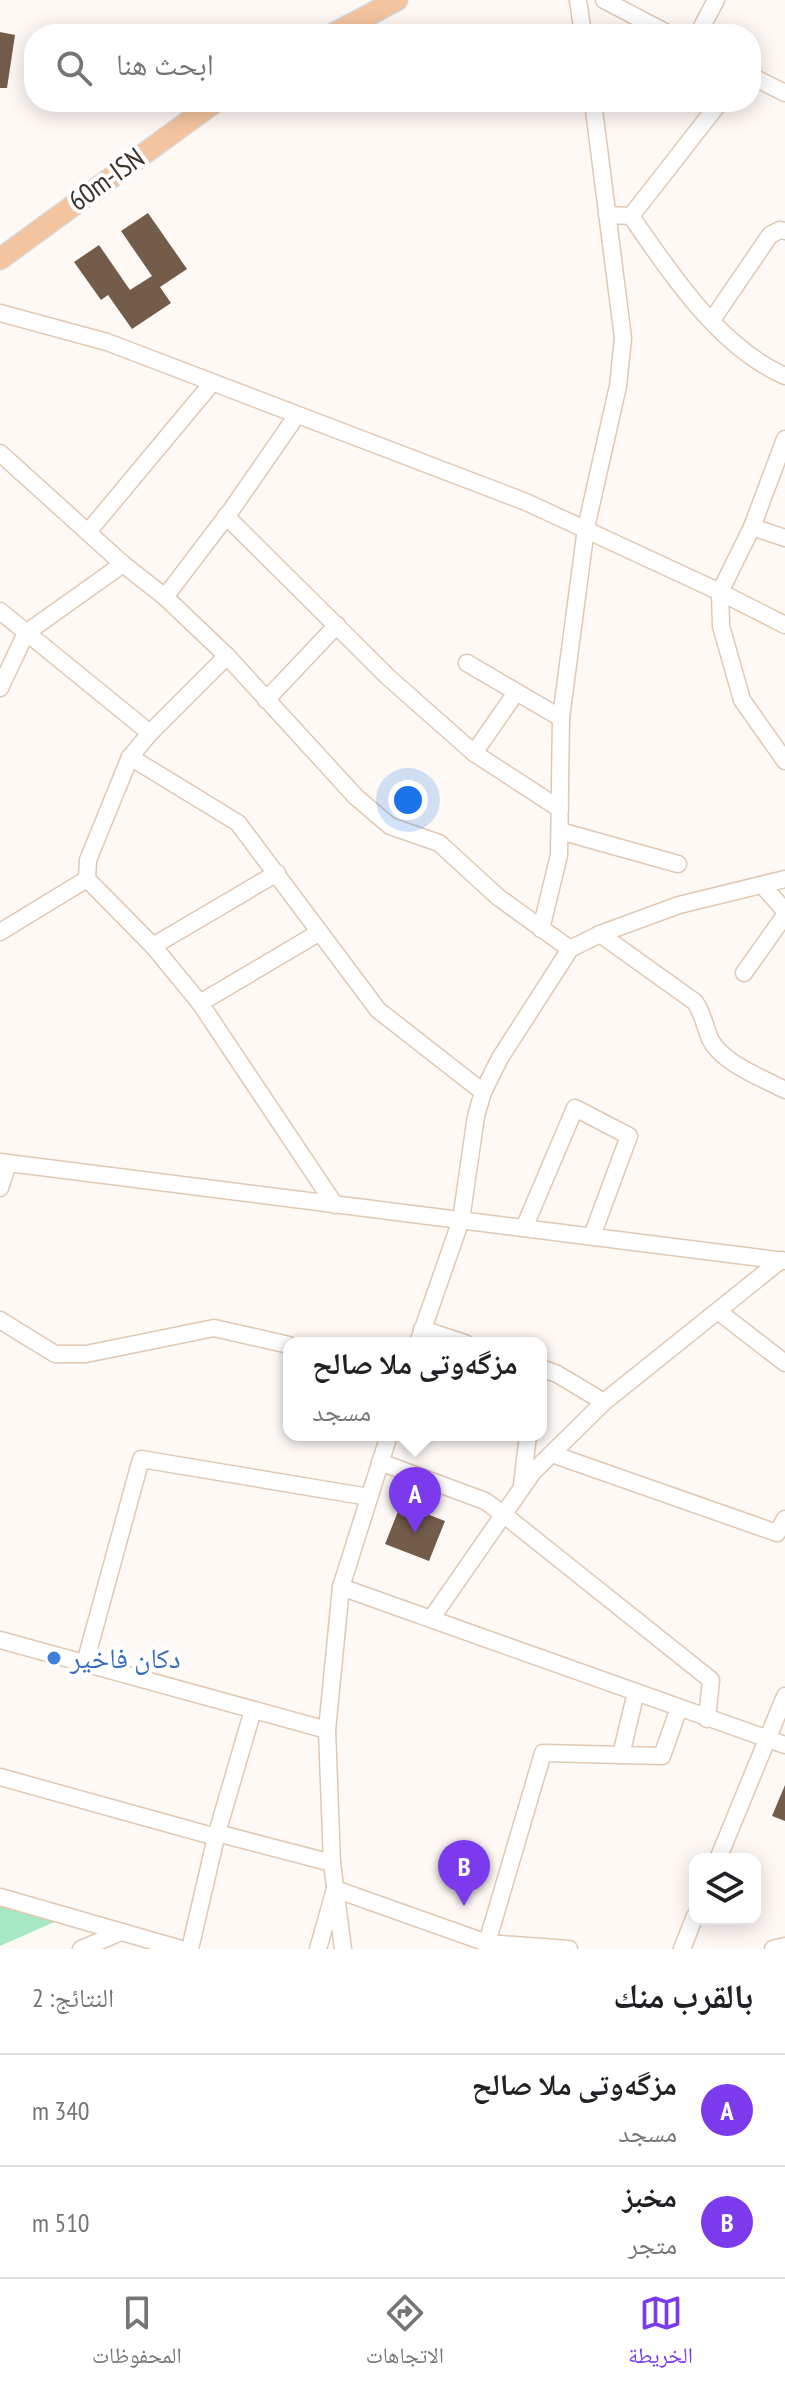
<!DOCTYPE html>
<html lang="ar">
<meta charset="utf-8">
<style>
:root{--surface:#fff;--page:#f6f6f6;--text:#202124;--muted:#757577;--line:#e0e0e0;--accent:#7c3aed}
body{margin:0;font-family:"PT Sans Narrow","Noto Naskh Arabic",sans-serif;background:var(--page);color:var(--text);direction:rtl}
.controls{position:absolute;right:24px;bottom:24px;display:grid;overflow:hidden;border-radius:16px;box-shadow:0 4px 20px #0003}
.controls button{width:72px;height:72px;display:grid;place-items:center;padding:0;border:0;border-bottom:2px solid var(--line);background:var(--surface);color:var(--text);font:40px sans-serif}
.you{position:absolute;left:408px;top:800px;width:28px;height:28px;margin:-20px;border:6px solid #fff;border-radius:50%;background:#1a73e8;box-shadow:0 0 0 12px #1a73e833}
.badge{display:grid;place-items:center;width:52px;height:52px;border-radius:50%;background:var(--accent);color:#fff;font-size:26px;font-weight:700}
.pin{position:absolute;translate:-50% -66px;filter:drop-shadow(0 2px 4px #0008)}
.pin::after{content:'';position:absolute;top:42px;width:28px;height:24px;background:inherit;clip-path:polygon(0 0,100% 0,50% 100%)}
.popup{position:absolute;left:283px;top:1337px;width:264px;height:104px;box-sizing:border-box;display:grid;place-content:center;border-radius:16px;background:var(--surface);filter:drop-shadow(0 2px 6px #0005);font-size:26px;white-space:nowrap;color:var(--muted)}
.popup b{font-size:30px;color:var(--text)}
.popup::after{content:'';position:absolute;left:50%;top:100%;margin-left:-16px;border:16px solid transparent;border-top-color:var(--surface)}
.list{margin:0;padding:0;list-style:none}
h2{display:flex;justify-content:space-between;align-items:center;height:104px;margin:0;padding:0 32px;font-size:34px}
h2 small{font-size:26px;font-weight:400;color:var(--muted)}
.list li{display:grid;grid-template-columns:52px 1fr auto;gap:24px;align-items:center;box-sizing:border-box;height:112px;padding:0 32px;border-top:2px solid var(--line)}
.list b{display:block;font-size:30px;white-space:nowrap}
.list p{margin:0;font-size:26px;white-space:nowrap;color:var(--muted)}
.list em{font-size:26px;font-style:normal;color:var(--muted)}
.icon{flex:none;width:44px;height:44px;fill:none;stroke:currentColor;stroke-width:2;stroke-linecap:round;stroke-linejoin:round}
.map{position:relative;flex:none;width:785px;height:1949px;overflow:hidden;direction:ltr}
.search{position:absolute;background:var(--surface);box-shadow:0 4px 20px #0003;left:24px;right:24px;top:24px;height:88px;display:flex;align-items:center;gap:20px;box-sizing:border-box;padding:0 28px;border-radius:32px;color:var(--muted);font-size:30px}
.sheet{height:328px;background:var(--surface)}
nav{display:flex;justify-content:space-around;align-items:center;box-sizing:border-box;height:112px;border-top:2px solid var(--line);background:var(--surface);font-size:22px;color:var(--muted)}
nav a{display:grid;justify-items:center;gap:4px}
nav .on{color:var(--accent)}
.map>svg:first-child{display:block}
</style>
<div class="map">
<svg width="785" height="1949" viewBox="0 0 785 1949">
<rect width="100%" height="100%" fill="#fef9f5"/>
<polygon fill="#a7e8c4" points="0,1889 77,1912 0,1946"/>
<g fill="#735d4a">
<polygon points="0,32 15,35 7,88 0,88"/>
<polygon points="148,213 187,269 160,287 171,303 132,329 108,295 101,300 74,262 99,245 130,290 152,276 121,231"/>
<polygon points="401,1504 445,1521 429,1561 385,1544"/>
<polygon points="785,1785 785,1821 772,1816"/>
</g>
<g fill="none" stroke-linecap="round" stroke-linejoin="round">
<defs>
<g id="minor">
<polyline points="578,0 583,34"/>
<polyline points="604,0 669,34"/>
<polyline points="698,34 716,0"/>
<polyline points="751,76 785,93"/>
<path d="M607,215L631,216C671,274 719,347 785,376"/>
<polyline points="631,216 720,102"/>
<polyline points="0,313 107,342 526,502 720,592 785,625"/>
<polyline points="712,320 770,235 780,230 785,231"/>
<polyline points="785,439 752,527 720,592 721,626 742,700 785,761"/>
<polyline points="0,453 123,564 165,597 227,656 356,797 390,826 439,843 498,897 570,949"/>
<polyline points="226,516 388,677 474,753 560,809"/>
<polyline points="752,527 785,538"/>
<polyline points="88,532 212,383"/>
<polyline points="165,597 232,509 297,415"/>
<polyline points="0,611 150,733"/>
<polyline points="227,656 150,733 130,757 88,860 87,879 153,946 200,1003 335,1205"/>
<polyline points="467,663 561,718"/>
<polyline points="0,688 26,633 123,564"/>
<polyline points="266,700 337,625"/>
<polyline points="474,753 515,694"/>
<polyline points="130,757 238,823 378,1010 483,1092"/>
<polyline points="560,831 678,864"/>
<polyline points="762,885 785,911"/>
<polyline points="541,929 559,855 561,718 586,528 618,386 623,338 593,102"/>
<polyline points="0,932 87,879"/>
<path d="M600,934L695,1002C703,1014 705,1026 710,1039C723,1064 761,1077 785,1090"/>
<polyline points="153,946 277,873"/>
<polyline points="744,973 785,915"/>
<polyline points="200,1003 320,932"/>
<polyline points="0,1162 785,1261"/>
<polyline points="0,1188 8,1163"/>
<polyline points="524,1228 575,1108 629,1136 592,1236"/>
<polyline points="719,1312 785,1363"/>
<polyline points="0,1320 55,1354 86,1354 214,1328 289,1345"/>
<polyline points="422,1329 465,1343"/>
<polyline points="418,1343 461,1220 476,1116 483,1092 500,1058 570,949 600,934 679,905 785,879"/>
<polyline points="541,1368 557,1374 604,1402"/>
<polyline points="552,1454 777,1533 785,1519"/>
<polyline points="380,1462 485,1501 503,1514 711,1680 707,1719"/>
<polyline points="522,1485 528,1435"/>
<polyline points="341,1587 785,1745"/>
<polyline points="431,1619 533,1472 604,1402 781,1260"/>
<polyline points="0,1640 327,1730"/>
<polyline points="85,1663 141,1459 369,1497"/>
<polyline points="621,1755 636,1692"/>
<polyline points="0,1777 216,1837"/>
<polyline points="217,1833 332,1863"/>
<polyline points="718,1859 785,1696"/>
<polyline points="0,1897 181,1949"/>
<polyline points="487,1943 543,1753 662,1756 679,1708"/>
<polyline points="81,1949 121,1932"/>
<polyline points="190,1949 217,1833 253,1710"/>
<polyline points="318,1949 335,1889 487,1943 569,1949"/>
<polyline points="343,1949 332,1863 327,1730 341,1587 389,1435"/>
<polyline points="682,1949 695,1916"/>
<polyline points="773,1949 785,1946"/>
</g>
<g id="major">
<polyline points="333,34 397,0"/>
<polyline points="0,259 215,102"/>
</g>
</defs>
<use href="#minor" stroke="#e1c8b2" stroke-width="19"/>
<use href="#major" stroke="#d8d6d4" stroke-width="23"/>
<use href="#minor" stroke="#fff" stroke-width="16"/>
<use href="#major" stroke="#f4c49e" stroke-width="20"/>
</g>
<circle fill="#3f7fe0" stroke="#fff" stroke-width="3" cx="54" cy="1658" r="8"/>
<g text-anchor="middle" stroke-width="8" stroke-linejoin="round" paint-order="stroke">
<g font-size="28" fill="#3c3229" stroke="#fff">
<text transform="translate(106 179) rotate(-36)" y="10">60m-ISN</text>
</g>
<g font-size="28" fill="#366cbe" stroke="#fff" text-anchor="start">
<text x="70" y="1668">دكان فاخیر</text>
</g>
</g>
</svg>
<div class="controls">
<button><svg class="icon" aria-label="layers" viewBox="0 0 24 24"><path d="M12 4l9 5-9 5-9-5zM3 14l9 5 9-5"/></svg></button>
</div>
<div class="you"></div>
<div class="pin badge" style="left:415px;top:1533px">A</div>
<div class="popup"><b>مزگه‌وتی ملا صالح</b>مسجد</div>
<div class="pin badge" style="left:464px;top:1906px">B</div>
<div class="search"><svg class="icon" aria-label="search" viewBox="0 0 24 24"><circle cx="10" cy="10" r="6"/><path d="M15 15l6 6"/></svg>ابحث هنا</div>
</div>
<section class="sheet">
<h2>بالقرب منك<small>النتائج: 2</small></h2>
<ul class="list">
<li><span class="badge">A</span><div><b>مزگه‌وتی ملا صالح</b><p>مسجد</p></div><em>340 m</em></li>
<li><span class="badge">B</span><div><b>مخبز</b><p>متجر</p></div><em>510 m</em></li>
</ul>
</section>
<nav>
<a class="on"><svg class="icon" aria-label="map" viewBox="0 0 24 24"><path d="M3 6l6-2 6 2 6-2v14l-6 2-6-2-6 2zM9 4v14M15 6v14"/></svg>الخريطة</a>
<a><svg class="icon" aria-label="directions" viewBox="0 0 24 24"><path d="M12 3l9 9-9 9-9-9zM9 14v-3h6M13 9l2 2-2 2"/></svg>الاتجاهات</a>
<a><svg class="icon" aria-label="saved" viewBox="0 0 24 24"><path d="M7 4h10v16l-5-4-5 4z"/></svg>المحفوظات</a>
</nav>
